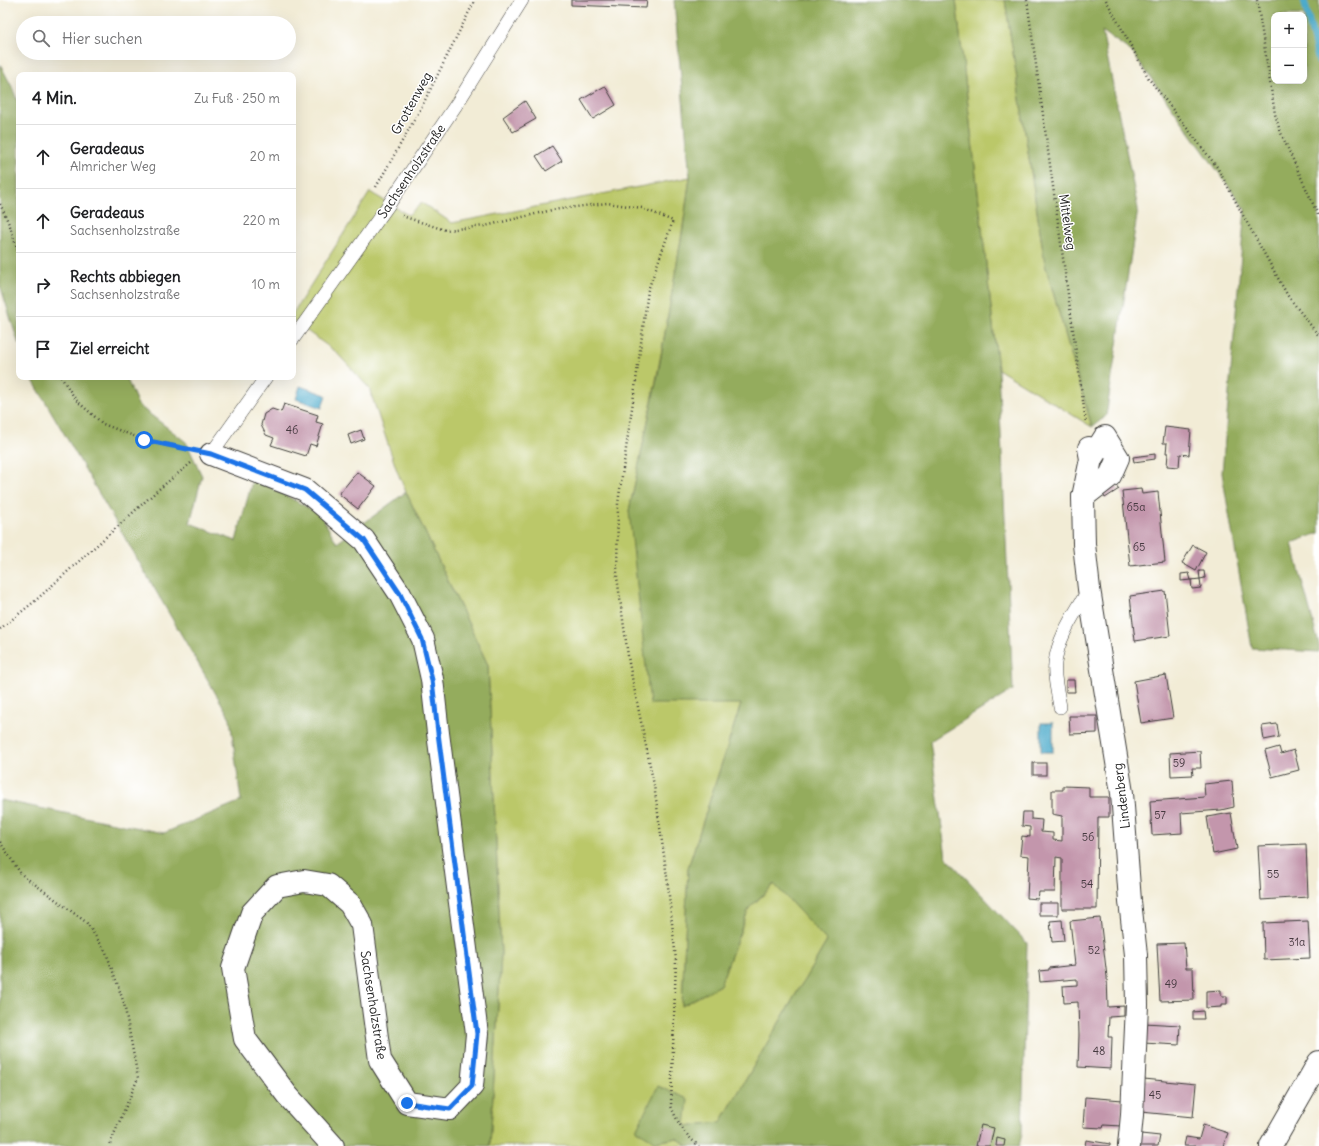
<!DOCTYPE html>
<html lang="de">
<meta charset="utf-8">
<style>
:root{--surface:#fff;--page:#f6f6f6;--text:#202124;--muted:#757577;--line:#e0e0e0}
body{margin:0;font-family:Delius,sans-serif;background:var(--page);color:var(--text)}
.controls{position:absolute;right:12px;top:12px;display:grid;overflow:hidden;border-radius:8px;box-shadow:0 4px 16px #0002}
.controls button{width:36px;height:36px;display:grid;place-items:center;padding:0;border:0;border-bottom:1px solid var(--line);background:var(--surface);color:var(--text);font:20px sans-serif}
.stop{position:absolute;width:12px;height:12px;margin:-9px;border:3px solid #1a73e8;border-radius:50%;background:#fff}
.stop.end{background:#1a73e8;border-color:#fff;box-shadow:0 1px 4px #0008}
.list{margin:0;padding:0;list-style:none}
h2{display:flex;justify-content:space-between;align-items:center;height:52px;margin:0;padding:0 16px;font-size:17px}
h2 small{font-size:13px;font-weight:400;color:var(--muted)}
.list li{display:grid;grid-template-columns:26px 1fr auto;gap:12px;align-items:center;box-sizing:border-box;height:64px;padding:0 16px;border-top:1px solid var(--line)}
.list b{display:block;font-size:15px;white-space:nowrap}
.list p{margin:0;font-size:13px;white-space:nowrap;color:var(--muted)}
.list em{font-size:13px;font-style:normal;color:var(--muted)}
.icon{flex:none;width:22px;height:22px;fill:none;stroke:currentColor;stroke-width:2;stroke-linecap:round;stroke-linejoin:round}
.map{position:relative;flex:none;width:1319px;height:1146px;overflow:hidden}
.search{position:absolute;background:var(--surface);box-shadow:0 4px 16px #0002;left:16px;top:16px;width:280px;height:44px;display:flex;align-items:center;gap:10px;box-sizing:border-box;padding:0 14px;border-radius:22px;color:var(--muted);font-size:15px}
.panel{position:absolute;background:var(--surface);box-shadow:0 4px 16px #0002;left:16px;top:72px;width:280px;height:308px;border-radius:8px}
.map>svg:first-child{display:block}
</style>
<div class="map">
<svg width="1319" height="1146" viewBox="0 0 1319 1146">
<rect width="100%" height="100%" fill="#fff"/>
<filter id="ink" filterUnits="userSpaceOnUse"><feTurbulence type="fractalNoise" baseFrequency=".025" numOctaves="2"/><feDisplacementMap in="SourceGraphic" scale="8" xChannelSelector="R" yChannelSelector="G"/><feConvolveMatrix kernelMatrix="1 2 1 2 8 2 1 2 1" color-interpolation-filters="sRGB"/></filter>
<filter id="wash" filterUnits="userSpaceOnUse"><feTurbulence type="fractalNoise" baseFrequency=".012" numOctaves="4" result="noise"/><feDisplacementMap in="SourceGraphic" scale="16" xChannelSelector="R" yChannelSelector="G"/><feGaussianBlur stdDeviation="0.9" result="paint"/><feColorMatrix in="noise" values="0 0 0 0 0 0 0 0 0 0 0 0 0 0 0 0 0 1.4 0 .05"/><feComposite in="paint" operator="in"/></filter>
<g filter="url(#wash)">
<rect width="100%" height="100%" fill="#f2ecd6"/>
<g fill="#bbc869" stroke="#6c7242">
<polygon points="956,0 1005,0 1045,264 1092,427 998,369"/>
<path d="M690,177C675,289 653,400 629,511L741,704L688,868L682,1006L720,985L749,908L775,884L827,941L721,1122L685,1126L656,1142L677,1138L688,1146H490L501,954L488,665L406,492L397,471L369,388L336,352L293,321V313L370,192L408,215L422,203L452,223Z"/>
</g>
<g fill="#94ac5d" stroke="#58643c" fill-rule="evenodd">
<polygon points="674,0 956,0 998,369 1013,690 930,741 946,857 1027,943 1022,1134 1019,1146 688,1146 677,1138 656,1142 636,1130 658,1086 688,1099 685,1126 721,1122 827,941 774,884 749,908 720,985 682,1006 688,868 741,704 650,704 629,511 658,374 683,228 690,177"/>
<path d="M1005,0H1319V533L1292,543L1319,645V652L1252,648L1222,473L1245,209L1132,52L1102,31L1138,209L1106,416L1092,427L1045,264ZM1274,15H1304V81H1274Z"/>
<polygon points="0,64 12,87 19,105 19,345 0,285"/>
<polygon points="31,377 126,377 138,405 186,442 202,476 190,523 236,541 253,478 320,514 337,543 406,492 488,665 501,954 490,1146 0,1146 0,800 164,833 241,801 230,718"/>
</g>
<g fill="#4dabcb" stroke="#346474">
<polygon points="300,386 326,395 322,408 296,399"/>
<rect x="1041" y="723" width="12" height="29"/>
</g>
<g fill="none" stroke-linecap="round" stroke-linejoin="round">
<polyline stroke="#4dabcb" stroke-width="7" points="1304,0 1319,62"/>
</g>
<g id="blocks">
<g fill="#c396ac">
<polygon points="571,0 647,0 646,8 571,5"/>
<polygon points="605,86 616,105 593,119 581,100"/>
<polygon points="525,101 536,119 513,132 503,117"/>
<polygon points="552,146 562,161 546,171 536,156"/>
<polygon points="284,404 318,415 316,422 323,424 316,446 310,444 306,456 271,445 274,438 266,435 261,425 264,414 272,409 281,412"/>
<polygon points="1165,427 1191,430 1189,455 1180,454 1179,467 1167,466 1168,453 1166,453 1167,443 1163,443"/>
<polygon points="361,430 364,439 351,444 348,435"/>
<polygon points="1155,454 1155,459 1134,462 1133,457"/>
<polygon points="357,472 376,486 358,509 339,494"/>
<polygon points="1115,484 1119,489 1105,498 1103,494"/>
<polygon points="1141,489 1142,494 1158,492 1165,562 1130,566 1122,491"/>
<polygon points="1193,545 1206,552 1196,571 1182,563"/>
<polygon points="1199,571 1204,571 1205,578 1200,579"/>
<polygon points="1189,573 1191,580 1200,579 1201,588 1192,589 1191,580 1181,581 1181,574"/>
<polygon points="1165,591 1170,636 1135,641 1130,596"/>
<polygon points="1166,675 1173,718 1141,723 1134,681"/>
<polygon points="1066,680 1074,680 1075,692 1066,692"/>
<polygon points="1069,716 1097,716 1097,733 1070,734"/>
<polygon points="1277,724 1279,737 1264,740 1262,726"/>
<polygon points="1279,747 1281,754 1294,750 1299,770 1272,777 1265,751"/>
<polygon points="1200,751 1201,768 1192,768 1193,775 1171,776 1170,753"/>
<rect x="1033" y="763" width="13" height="12"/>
<polygon points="1232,781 1234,807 1221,810 1181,813 1182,833 1152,835 1150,801 1205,797 1204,784"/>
<polygon points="1063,786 1089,787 1089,797 1109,797 1109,817 1098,817 1097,909 1062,909 1062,858 1056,857 1055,892 1039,892 1038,899 1027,898 1029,856 1020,855 1022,836 1030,837 1030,827 1022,826 1023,812 1031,812 1031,819 1042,820 1041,832 1053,833 1053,840 1062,841 1062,816 1052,814 1052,790 1063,790"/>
<polygon points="1231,813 1237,849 1213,854 1207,817"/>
<polygon points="1306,844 1308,897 1261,900 1258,846"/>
<rect x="1039" y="903" width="19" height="12"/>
<polygon points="1100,918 1107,977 1108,1007 1124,1006 1124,1016 1109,1017 1108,1037 1112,1037 1111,1069 1078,1067 1079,1035 1078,1002 1064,1003 1063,986 1077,985 1077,979 1040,982 1039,971 1049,970 1049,968 1075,965 1070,921"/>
<polygon points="1062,920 1064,941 1052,942 1050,921"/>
<polygon points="1308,921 1310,958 1264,960 1263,923"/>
<polygon points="1184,943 1186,968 1193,968 1194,1000 1160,1001 1157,944"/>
<polygon points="1221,990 1221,996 1227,996 1227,1004 1221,1004 1221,1007 1206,1008 1206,991"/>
<polygon points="1203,1011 1204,1019 1193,1019 1193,1012"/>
<polygon points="1144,1023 1180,1025 1179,1045 1143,1043"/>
<polygon points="1144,1079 1196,1084 1193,1117 1141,1112"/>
<polygon points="1085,1097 1123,1100 1121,1126 1104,1125 1103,1128 1083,1127"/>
<polygon points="981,1125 994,1128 990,1146 976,1146"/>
<polygon points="1203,1125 1228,1133 1223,1146 1184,1146 1186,1137 1199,1139"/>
<polygon points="1141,1134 1160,1136 1158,1146 1139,1146"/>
<polygon points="997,1138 1005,1140 1004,1146 996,1146"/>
<polygon points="1086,1140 1110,1144 1110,1146 1085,1146"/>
</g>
</g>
</g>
<g filter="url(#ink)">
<use href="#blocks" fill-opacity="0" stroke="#3c3b38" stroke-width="1"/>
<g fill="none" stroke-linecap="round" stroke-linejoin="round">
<defs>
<g id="service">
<polyline points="293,339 387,207 460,99 522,0"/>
<polyline points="211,454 266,377"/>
<path d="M1060,707C1058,693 1053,677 1055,663C1058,636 1076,612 1089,589"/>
</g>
<g id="minor">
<polyline points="1089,448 1091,459 1083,497 1084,544 1089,589 1122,793 1130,901 1136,955 1137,1005 1132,1115 1129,1146"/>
<polyline points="211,454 305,490 364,540 400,594 423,639 432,679 438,733 477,1034 472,1086 450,1109 407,1103 380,1060 362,925 350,904 328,885 304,881 277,886 252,913 233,968 245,1039 287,1095 333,1146"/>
<polyline points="1083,497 1110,476 1118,458 1105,437 1091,459"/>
<polyline points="1271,1146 1319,1062"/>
</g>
</defs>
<use href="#service" stroke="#3c3b38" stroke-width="14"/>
<use href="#minor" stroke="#3c3b38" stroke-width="24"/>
<g stroke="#3c3b38" stroke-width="2.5" stroke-dasharray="1 3" stroke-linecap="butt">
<polyline points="1027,0 1086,423"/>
<polyline points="1106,0 1149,79 1217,167 1250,228 1288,296 1319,336"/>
<polyline points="1257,0 1275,114 1280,131 1319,217"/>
<polyline points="376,187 421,108 475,0"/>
<polyline points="0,204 10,226 19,255"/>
<path d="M402,216L445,230L485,226L552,210L607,203L642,208L673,221L648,290L635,388L618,503L617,577L629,663L654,785L667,877L676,960L671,1106C677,1122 685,1135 699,1146"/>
<polyline points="61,377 76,400 103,424 144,440 189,449"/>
<polyline points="0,629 35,601 159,489 191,463"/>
<polyline points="0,842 21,874 86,922 106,952 124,1003 138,1078 109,1146"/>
</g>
<use href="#service" stroke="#fff" stroke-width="13"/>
<use href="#minor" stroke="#fff" stroke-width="22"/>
</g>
</g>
<g fill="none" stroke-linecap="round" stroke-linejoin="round" filter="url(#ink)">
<polyline stroke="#1a73e8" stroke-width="5" points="144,440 211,454 305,490 364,540 400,594 422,639 432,680 438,733 477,1034 472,1086 450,1109 407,1103"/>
</g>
<g text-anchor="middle" stroke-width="3" stroke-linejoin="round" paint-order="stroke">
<g font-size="11" fill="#463a40">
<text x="292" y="434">46</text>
<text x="1136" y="511">65a</text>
<text x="1139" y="551">65</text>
<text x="1179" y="767">59</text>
<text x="1160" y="819">57</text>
<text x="1088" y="841">56</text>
<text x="1273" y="878">55</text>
<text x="1087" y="888">54</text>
<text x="1297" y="946">31a</text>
<text x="1094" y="954">52</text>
<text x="1171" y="988">49</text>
<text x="1099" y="1055">48</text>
<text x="1155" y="1099">45</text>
</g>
<g font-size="13" fill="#1c1c1c" stroke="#fff">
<text transform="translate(411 103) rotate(-61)" y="5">Grottenweg</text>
<text transform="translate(411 171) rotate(-56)" y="5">Sachsenholzstraße</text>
<text transform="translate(1068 222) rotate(82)" y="5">Mittelweg</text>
<text transform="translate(1121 796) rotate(-97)" y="5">Lindenberg</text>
<text transform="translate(374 1005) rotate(81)" y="5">Sachsenholzstraße</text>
</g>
</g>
</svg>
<div class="controls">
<button>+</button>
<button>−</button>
</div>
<div class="stop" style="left:144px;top:440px"></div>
<div class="stop end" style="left:407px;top:1103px"></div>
<div class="search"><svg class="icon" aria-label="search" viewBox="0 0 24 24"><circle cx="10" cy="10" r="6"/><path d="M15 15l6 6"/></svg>Hier suchen</div>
<section class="panel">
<h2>4 Min.<small>Zu Fuß · 250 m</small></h2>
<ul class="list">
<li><svg class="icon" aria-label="ahead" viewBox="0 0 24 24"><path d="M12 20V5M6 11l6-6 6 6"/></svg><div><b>Geradeaus</b><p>Almricher Weg</p></div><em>20 m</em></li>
<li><svg class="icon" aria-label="ahead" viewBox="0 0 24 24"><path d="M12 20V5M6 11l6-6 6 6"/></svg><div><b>Geradeaus</b><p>Sachsenholzstraße</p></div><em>220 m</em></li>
<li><svg class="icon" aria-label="right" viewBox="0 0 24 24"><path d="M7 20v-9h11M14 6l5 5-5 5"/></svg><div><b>Rechts abbiegen</b><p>Sachsenholzstraße</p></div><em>10 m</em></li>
<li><svg class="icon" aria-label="arrive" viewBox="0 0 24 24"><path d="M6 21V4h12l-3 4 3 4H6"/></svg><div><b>Ziel erreicht</b></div></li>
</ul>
</section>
</div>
